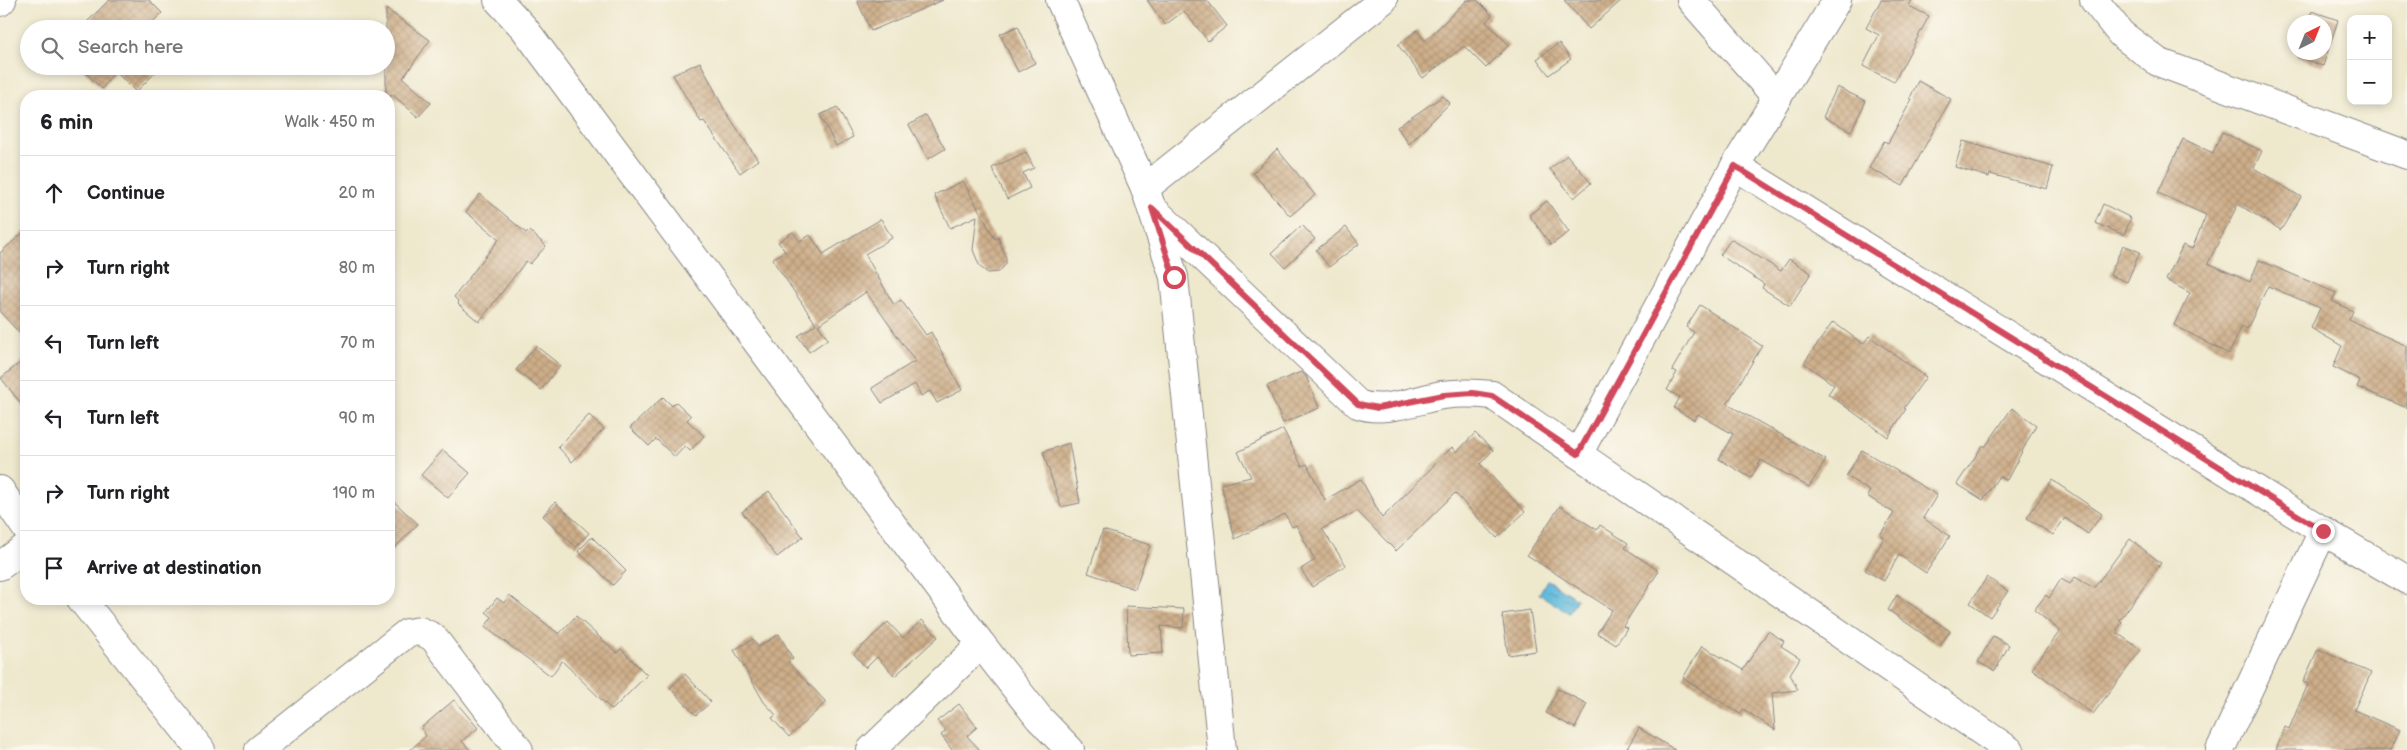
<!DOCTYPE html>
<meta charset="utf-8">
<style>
:root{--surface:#fff;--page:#f2f2f2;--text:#202124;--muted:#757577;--line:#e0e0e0}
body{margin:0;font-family:"Balsamiq Sans",sans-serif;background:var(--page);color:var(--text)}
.controls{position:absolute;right:15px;top:15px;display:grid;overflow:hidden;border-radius:10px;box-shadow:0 2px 8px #0003}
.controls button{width:45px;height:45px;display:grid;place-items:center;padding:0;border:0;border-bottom:1px solid var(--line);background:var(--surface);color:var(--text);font:25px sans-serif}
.compass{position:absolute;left:2287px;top:15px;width:45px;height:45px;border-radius:50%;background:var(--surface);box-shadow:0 2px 8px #0003;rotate:43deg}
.stop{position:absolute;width:15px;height:15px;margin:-11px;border:4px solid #d1495b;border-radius:50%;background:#fff}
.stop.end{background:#d1495b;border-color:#fff;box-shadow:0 1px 5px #0008}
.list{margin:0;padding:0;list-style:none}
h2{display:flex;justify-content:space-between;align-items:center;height:65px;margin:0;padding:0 20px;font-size:21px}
h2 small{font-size:16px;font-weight:400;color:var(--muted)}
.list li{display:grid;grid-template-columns:32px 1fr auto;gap:15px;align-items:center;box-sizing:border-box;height:75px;padding:0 20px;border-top:1px solid var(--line)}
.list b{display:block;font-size:19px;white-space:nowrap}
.list em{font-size:16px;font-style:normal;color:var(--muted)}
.icon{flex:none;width:28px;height:28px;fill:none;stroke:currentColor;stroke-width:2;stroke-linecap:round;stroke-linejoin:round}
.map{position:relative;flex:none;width:2407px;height:750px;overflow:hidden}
.search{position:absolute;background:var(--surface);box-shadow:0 2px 8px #0003;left:20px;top:20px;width:375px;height:55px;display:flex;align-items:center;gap:12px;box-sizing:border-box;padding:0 18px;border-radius:28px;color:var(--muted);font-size:19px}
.panel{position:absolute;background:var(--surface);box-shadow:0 2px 8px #0003;left:20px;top:90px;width:375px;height:515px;border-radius:20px}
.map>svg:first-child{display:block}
</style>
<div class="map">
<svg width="2407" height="750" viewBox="0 0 2407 750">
<defs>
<pattern id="water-ripples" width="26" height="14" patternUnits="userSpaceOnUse" patternTransform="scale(1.25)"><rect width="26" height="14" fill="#5db8db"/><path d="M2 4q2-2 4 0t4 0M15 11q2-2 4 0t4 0" fill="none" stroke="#4c95b3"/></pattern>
<pattern id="building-cross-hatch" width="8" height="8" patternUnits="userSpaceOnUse" patternTransform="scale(1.25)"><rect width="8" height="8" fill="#cdae89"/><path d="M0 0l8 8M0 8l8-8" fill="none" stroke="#b09577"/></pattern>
</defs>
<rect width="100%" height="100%" fill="#fbf7ec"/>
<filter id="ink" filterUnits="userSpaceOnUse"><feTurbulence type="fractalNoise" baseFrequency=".02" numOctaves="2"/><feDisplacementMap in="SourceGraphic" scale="10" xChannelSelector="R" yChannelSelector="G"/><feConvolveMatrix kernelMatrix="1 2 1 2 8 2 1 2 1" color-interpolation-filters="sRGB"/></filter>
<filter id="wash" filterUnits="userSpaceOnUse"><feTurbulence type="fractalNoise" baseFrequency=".0096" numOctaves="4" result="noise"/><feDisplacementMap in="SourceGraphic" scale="20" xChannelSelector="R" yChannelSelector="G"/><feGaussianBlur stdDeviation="1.12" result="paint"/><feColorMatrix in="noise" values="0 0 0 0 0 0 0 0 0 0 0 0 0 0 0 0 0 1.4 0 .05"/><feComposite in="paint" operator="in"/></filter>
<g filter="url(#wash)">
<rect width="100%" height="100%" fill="#eee8cd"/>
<polygon fill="url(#water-ripples)" stroke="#406d8b" points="1547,580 1577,599 1569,613 1539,594"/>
<g id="blocks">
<g fill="url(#building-cross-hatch)">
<polygon points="109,0 149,0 162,13 145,29 80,29"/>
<polygon points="857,0 943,0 871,31"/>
<polygon points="1147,0 1207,0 1227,26 1208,41 1184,11 1165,25"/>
<polygon points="1467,0 1477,0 1492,15 1486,22 1509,45 1486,68 1464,46 1423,78 1398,45 1417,30 1425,41"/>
<polygon points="1564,0 1622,0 1589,29"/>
<polygon points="1881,0 1912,0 1909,6 1929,16 1894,82 1863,66 1879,35 1866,28"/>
<polygon points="386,9 430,40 403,78 431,103 418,117 392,94 389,98 386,96"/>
<polygon points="2312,11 2338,20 2323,66 2297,57 2298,52 2324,52 2324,22 2308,22"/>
<polygon points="1018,26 1035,63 1018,72 1000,34"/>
<polygon points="1559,43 1571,59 1549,75 1537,59"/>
<polygon points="700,62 724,109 758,160 740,173 704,121 701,122 673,75"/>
<polygon points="79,66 162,66 136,92 115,71 102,89"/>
<polygon points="1918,81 1951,99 1903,186 1869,168 1884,141 1888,143 1912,99 1910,98"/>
<polygon points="1837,87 1866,101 1851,131 1823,117"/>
<polygon points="1443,96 1450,103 1409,144 1397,127"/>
<polygon points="837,107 853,137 836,146 820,115"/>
<polygon points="926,115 945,149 928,159 909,125"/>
<polygon points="2222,132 2262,151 2254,168 2301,197 2281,230 2238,204 2208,263 2250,282 2259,260 2336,293 2332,301 2353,311 2349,320 2407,346 2407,408 2357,387 2360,380 2333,367 2342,346 2311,328 2320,308 2268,286 2247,329 2242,326 2229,354 2174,325 2190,293 2166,280 2183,245 2192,249 2206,215 2158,193 2183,139 2213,153"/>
<polygon points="1963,141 2053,167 2047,189 1990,174 1989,177 1955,167"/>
<polygon points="1277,149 1315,195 1290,216 1253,173"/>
<polygon points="1026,152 1034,168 1023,173 1030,188 1007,199 992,168"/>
<polygon points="1567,155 1591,183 1574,198 1550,169"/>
<polygon points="963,181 995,239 998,237 1006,258 1006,264 999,272 988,273 980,267 973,250 977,216 950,228 934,195"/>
<polygon points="480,194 526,233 529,230 546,246 530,264 526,261 479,322 458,304 459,302 454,297 499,239 466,212"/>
<polygon points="1547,201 1569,232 1551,245 1529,215"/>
<polygon points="2103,204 2131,218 2124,235 2095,223"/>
<polygon points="881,219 892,238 865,254 894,305 901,300 926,335 931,332 962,390 937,403 930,391 921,396 915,384 882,403 872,388 915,361 866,292 818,325 828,339 809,352 798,336 816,324 772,259 785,251 778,242 793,232 800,241 810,235 823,254"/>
<polygon points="1302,225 1315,239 1285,267 1272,253"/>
<polygon points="1346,227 1359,244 1329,267 1316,250"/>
<polygon points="26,230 26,340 0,312 0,253"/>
<polygon points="1731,239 1781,271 1789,259 1811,273 1790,306 1762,288 1764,284 1720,255"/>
<polygon points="2123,245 2140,252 2127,282 2110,275"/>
<polygon points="1700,305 1762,346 1727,404 1826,460 1809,487 1761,460 1751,478 1719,459 1733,434 1698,414 1694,420 1674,408 1680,397 1667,390 1677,372 1672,370 1694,332 1686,327"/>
<polygon points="1833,322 1863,344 1869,336 1926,377 1904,408 1906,409 1888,437 1828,394 1834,385 1804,363"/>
<polygon points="536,346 560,365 541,390 516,370"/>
<polygon points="26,358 26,410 1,378"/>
<polygon points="1301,372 1306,376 1319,408 1283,423 1267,386"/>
<polygon points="663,397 672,406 676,402 691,416 687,420 704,436 690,451 685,446 675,457 656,439 649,446 630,428"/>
<polygon points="2012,408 2036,425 2007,480 1999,476 1983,500 1957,484 1983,445 1985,447"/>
<polygon points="589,415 604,429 572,462 558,447"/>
<polygon points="1283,429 1302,466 1307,464 1325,500 1361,479 1382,518 1452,447 1457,452 1475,433 1493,450 1480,464 1525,512 1497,538 1455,493 1396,551 1357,511 1322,529 1346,565 1312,587 1301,569 1315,560 1296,525 1292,527 1285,514 1235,539 1221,484 1251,477 1238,452"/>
<polygon points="1069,443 1080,503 1061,507 1043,452"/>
<polygon points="443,450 470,473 448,498 421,475"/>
<polygon points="1862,450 1937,495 1923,518 1950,536 1926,573 1899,555 1884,581 1865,570 1884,538 1880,535 1894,513 1867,496 1870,491 1846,476"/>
<polygon points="2052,480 2102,514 2088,534 2065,518 2053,535 2027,518"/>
<polygon points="769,491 803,537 777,557 742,512"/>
<polygon points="389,497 418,524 389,554"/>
<polygon points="555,502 589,533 576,547 543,516"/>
<polygon points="1560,506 1597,530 1600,525 1628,543 1625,548 1659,571 1623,626 1627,628 1616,645 1597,633 1612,610 1527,555"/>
<polygon points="1103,530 1150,545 1135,589 1088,573"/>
<polygon points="592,537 626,571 613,585 578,551"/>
<polygon points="2130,539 2161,563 2120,620 2122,622 2116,632 2141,650 2093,714 2032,669 2060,631 2034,610 2046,595 2049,598 2061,579 2070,584 2075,577 2094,588"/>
<polygon points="1987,577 2008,591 1990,617 1970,603"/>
<polygon points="509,595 559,634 576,616 617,653 621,649 647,675 612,710 562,661 551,676 485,627 492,617 486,612 497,598 504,603"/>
<polygon points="1897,595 1950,631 1940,646 1888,610"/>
<polygon points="1126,606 1184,609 1183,628 1161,626 1163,653 1128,655"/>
<polygon points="1530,610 1536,651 1508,655 1502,614"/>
<polygon points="922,620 938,637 895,676 877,657 866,668 854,654 888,622 903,638"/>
<polygon points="1768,631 1784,641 1781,646 1800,658 1790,674 1798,690 1772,693 1775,730 1743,709 1740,714 1683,678 1702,646 1743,670"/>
<polygon points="779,634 793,659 788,662 826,702 789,737 772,718 776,715 764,702 734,650 753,639 758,647"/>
<polygon points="1993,636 2009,645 1995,671 1978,662"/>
<polygon points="2318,649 2371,673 2354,710 2400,730 2391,750 2276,750 2285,727 2289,729 2308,684 2303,682"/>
<polygon points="685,674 711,702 696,715 670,688"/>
<polygon points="1558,689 1587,704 1575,728 1546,713"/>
<polygon points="454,700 478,728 462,741 470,750 410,750 426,736 421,728"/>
<polygon points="959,704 977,727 967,736 980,750 952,750 941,735 946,731 937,721"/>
<polygon points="1639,728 1675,750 1626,750"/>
</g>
</g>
</g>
<g filter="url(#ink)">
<use href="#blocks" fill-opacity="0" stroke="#888584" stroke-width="1"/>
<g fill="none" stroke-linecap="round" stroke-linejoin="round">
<defs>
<g id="minor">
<polyline points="498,0 524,28 981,644 1039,718 1070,750"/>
<polyline points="1060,0 1145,188 1174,277 1222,750"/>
<polyline points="1691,0 1777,98"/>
<polyline points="2094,0 2121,34 2158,62 2407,155"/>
<polyline points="0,2 2,0"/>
<polyline points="1735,166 2323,531 2407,580"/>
<polyline points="1145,188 1383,0"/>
<path d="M1152,208L1358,404C1383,414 1416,400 1442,395C1458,393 1475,393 1492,395L2009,750"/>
<polyline points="1578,454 1735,166 1837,0"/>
<polyline points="0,490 26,528"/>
<polyline points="0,566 26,547"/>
<polyline points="81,599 201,750"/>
<polyline points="259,750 407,633 420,631 433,637 519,750"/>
<polyline points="871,750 981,644"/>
<polyline points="2220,750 2323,531"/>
</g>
</defs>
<use href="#minor" stroke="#888584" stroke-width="30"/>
<use href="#minor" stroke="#fff" stroke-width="28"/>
</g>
</g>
<g fill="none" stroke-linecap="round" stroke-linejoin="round" filter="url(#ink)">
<polyline stroke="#d1495b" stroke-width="6" points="1174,277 1152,208 1358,404 1378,408 1444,395 1473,393 1492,396 1578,454 1735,166 2323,531"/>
</g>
</svg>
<div class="controls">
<button>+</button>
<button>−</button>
</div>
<svg class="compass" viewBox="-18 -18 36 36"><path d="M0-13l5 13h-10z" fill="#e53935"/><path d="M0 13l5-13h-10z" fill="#757577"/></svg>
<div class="stop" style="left:1174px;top:277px"></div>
<div class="stop end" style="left:2323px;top:531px"></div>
<div class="search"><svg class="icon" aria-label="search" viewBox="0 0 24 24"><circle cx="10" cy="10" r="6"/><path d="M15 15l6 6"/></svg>Search here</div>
<section class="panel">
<h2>6 min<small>Walk · 450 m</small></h2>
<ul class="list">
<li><svg class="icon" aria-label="ahead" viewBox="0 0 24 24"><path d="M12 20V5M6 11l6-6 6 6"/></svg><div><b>Continue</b></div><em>20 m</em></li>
<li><svg class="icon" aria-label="right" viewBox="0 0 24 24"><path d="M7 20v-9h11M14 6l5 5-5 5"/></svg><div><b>Turn right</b></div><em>80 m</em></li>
<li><svg class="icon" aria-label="left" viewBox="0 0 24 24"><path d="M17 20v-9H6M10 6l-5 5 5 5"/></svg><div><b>Turn left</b></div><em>70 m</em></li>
<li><svg class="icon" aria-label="left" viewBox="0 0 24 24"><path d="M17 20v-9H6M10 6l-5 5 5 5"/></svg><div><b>Turn left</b></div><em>90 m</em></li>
<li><svg class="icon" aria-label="right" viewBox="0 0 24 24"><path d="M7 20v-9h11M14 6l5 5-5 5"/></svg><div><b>Turn right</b></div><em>190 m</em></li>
<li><svg class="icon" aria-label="arrive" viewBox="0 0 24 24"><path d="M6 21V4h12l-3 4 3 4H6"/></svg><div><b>Arrive at destination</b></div></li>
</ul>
</section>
</div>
